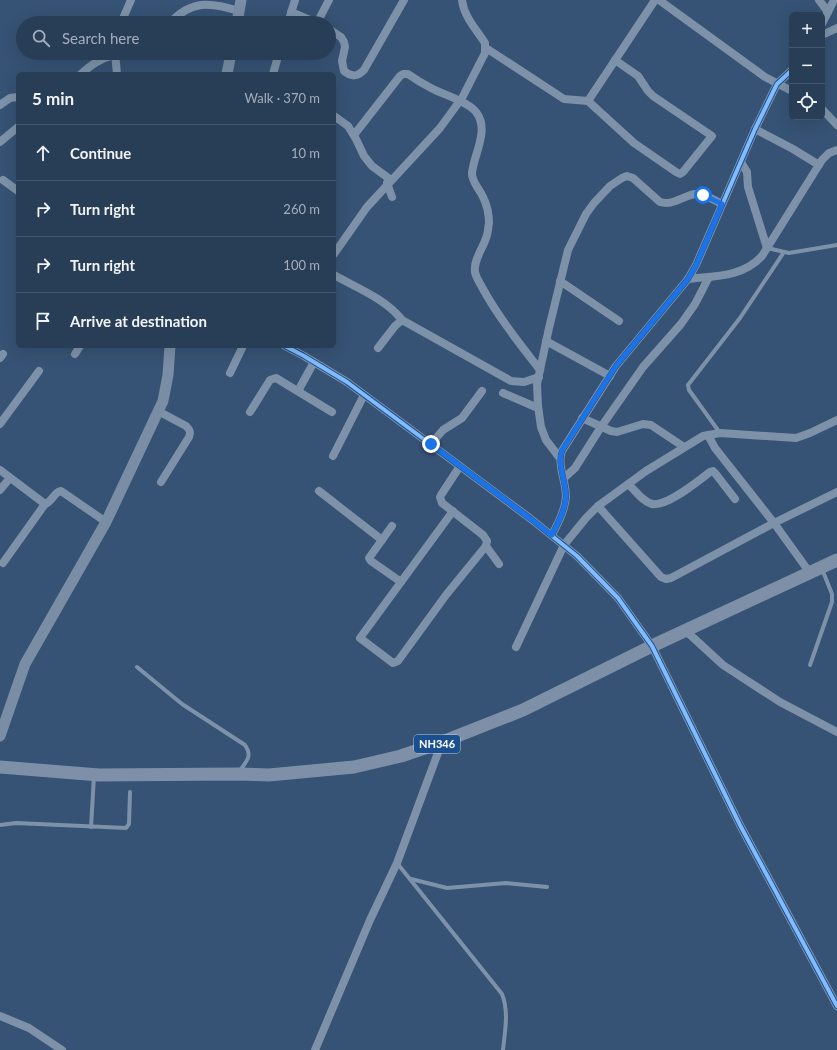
<!DOCTYPE html>
<meta charset="utf-8">
<style>
:root{--surface:#283e57;--page:#344961;--text:#f1f3f6;--muted:#a5aeba;--line:#44576d}
body{margin:0;font-family:Lato,sans-serif;background:var(--page);color:var(--text)}
.controls{position:absolute;right:12px;top:12px;display:grid;overflow:hidden;border-radius:6px;box-shadow:0 4px 16px #0002}
.controls button{width:36px;height:36px;display:grid;place-items:center;padding:0;border:0;border-bottom:1px solid var(--line);background:var(--surface);color:var(--text);font:20px sans-serif}
.stop{position:absolute;width:12px;height:12px;margin:-9px;border:3px solid #1a73e8;border-radius:50%;background:#fff}
.stop.end{background:#1a73e8;border-color:#fff;box-shadow:0 1px 4px #0008}
.list{margin:0;padding:0;list-style:none}
h2{display:flex;justify-content:space-between;align-items:center;height:52px;margin:0;padding:0 16px;font-size:17px}
h2 small{font-size:13px;font-weight:400;color:var(--muted)}
.list li{display:grid;grid-template-columns:26px 1fr auto;gap:12px;align-items:center;box-sizing:border-box;height:56px;padding:0 16px;border-top:1px solid var(--line)}
.list b{display:block;font-size:15px;white-space:nowrap}
.list em{font-size:13px;font-style:normal;color:var(--muted)}
.icon{flex:none;width:22px;height:22px;fill:none;stroke:currentColor;stroke-width:2;stroke-linecap:round;stroke-linejoin:round}
.map{position:relative;flex:none;width:837px;height:1050px;overflow:hidden}
.search{position:absolute;background:var(--surface);box-shadow:0 4px 16px #0002;left:16px;top:16px;width:320px;height:44px;display:flex;align-items:center;gap:10px;box-sizing:border-box;padding:0 14px;border-radius:22px;color:var(--muted);font-size:15px}
.panel{position:absolute;background:var(--surface);box-shadow:0 4px 16px #0002;left:16px;top:72px;width:320px;height:276px;border-radius:6px}
.map>svg:first-child{display:block}
</style>
<div class="map">
<svg width="837" height="1050" viewBox="0 0 837 1050">
<rect width="100%" height="100%" fill="#365274"/>
<g fill="none" stroke-linecap="round" stroke-linejoin="round">
<g stroke="#7d92a8" stroke-width="4">
<polyline points="767,248 789,253 837,245"/>
<polyline points="720,433 689,390 688,385 740,318 784,252"/>
<polyline points="810,665 832,602 832,594 822,569"/>
<path d="M137,667L182,704L245,745C253,757 246,761 239,772"/>
<polyline points="0,825 16,823 126,828 129,824 130,792"/>
<polyline points="91,827 94,776"/>
<path d="M397,863L502,994C509,1012 505,1030 503,1050"/>
<polyline points="411,879 447,888 506,883 547,887"/>
</g>
<g stroke="#7d92a8" stroke-width="8">
<polyline points="659,0 765,77 792,91"/>
<polyline points="819,0 828,12"/>
<polyline points="291,12 317,23"/>
<polyline points="121,23 131,0"/>
<path d="M170,23C191,0 210,2 239,11"/>
<polyline points="250,23 254,21"/>
<polyline points="288,23 295,0"/>
<polyline points="317,23 329,0"/>
<polyline points="822,24 834,0"/>
<path d="M329,29L341,37L344,42L345,47L342,61L344,71C352,77 357,77 364,70L404,0"/>
<polyline points="822,35 837,28"/>
<polyline points="486,48 564,99 588,101 634,143 676,172 680,174 683,172 712,136 653,96 648,91 638,76 615,60"/>
<polyline points="115,53 117,74"/>
<path d="M81,74C92,64 100,59 114,55"/>
<polyline points="273,74 279,53"/>
<polyline points="588,101 655,0"/>
<path d="M460,102L485,53V43C476,29 464,17 462,0"/>
<polyline points="0,105 10,98 18,97"/>
<polyline points="822,109 837,125"/>
<polyline points="334,116 348,126 356,139 364,156 372,166 391,180"/>
<polyline points="755,129 793,149 819,165"/>
<path d="M354,135L400,76L403,74H408C415,79 423,84 431,88C444,95 467,101 476,112C490,130 474,153 472,173C472,183 479,188 483,197C487,205 489,214 489,223C488,228 488,234 486,238C483,248 473,261 475,272C476,278 480,283 483,289C499,318 520,344 540,370"/>
<polyline points="0,142 18,127"/>
<polyline points="741,162 747,172 748,187 767,248"/>
<polyline points="3,180 18,191"/>
<polyline points="387,183 392,197"/>
<polyline points="334,254 367,207 440,128 459,102"/>
<path d="M334,275C357,288 386,299 402,320L511,381L524,382L539,377"/>
<path d="M688,279C715,276 743,277 762,256L822,160L829,153L837,150"/>
<polyline points="560,281 619,321"/>
<polyline points="546,341 610,376"/>
<polyline points="285,346 304,356 347,382 531,519 577,556 618,598 652,646 740,825 837,1006"/>
<polyline points="378,348 395,326 402,320"/>
<polyline points="75,354 80,346"/>
<polyline points="0,358 3,354"/>
<polyline points="230,373 243,346"/>
<polyline points="298,391 314,362"/>
<polyline points="503,393 538,408"/>
<path d="M158,411L186,426C190,430 191,432 189,437L161,482"/>
<polyline points="250,412 270,380 276,378 332,412"/>
<polyline points="582,418 611,431 617,432 643,424 651,425 684,447"/>
<polyline points="0,424 39,371"/>
<polyline points="708,435 715,448 774,523 810,573"/>
<polyline points="431,444 443,430 462,418 482,391"/>
<polyline points="333,456 364,395"/>
<path d="M559,457L546,440L541,427L538,406L537,384L549,328L568,250L586,214L594,203L610,186L622,178L627,176L633,178L660,202C672,206 683,196 695,194C703,193 714,200 722,204"/>
<path d="M0,470L45,504C52,502 54,492 61,491L106,522"/>
<polyline points="564,478 575,468 601,427 643,367 681,324 695,304 709,277"/>
<path d="M628,484C635,490 643,502 652,504C667,507 698,481 710,472L713,471L715,473L735,499"/>
<polyline points="0,490 10,478"/>
<polyline points="319,491 382,540"/>
<polyline points="598,506 661,577 666,579 671,578 774,523 837,492"/>
<polyline points="453,511 360,638 393,663 398,661 446,595 486,546 487,541 483,535 442,503 440,497 441,495 460,466"/>
<polyline points="392,526 369,558 371,561 401,582"/>
<path d="M552,535C558,523 565,510 566,497C566,481 557,465 562,451L616,366L688,279L696,265L755,129L777,84L792,70"/>
<polyline points="486,546 499,564"/>
<polyline points="3,563 45,504"/>
<polyline points="686,631 723,665 780,702 837,732"/>
<polyline points="516,647 564,545 586,518 598,506 646,471 703,436 720,433 796,438 810,433 837,420"/>
<polyline points="0,1016 29,1028 62,1050"/>
<polyline points="315,1050 370,920 397,863 442,742"/>
</g>
<g stroke="#798da4" stroke-width="11">
<polyline points="237,23 241,0"/>
<polyline points="227,74 231,53"/>
<polyline points="0,736 25,664 106,522 163,401 168,375 170,346"/>
</g>
<polyline stroke="#7e90a7" stroke-width="13" points="0,767 99,775 238,774 269,775 354,767 401,756 442,742 523,710 652,646 837,560"/>
<defs>
<g id="cycleway">
<polyline points="285,346 304,356 347,382 531,519 577,556 618,598 652,646 740,825 837,1006"/>
<path d="M552,535C558,523 565,510 566,497C566,481 557,465 562,451L616,366L688,279L696,265L755,129L777,84L792,70"/>
</g>
</defs>
<use href="#cycleway" stroke="#1b4f8f" stroke-width="6"/>
<use href="#cycleway" stroke="#80bcff" stroke-width="4"/>
</g>
<g fill="none" stroke-linecap="round" stroke-linejoin="round">
<path stroke="#1a73e8" stroke-width="5" d="M431,444L552,535C558,523 565,510 566,497C566,481 557,465 562,450L616,366L688,279L696,266L722,204L703,195"/>
</g>
<g text-anchor="middle" stroke-width="3.5" stroke-linejoin="round" paint-order="stroke">
<rect fill="#1b4f8f" stroke="#bbcadd" stroke-width="1" x="414" y="735" width="46" height="18" rx="3"/>
<g font-size="11" font-weight="bold" fill="#fff">
<text x="437" y="748">NH346</text>
</g>
</g>
</svg>
<div class="controls">
<button>+</button>
<button>−</button>
<button><svg class="icon" aria-label="locate" viewBox="0 0 24 24"><circle cx="12" cy="12" r="6"/><path d="M12 2v4M12 18v4M2 12h4M18 12h4"/></svg></button>
</div>
<div class="stop" style="left:703px;top:195px"></div>
<div class="stop end" style="left:431px;top:444px"></div>
<div class="search"><svg class="icon" aria-label="search" viewBox="0 0 24 24"><circle cx="10" cy="10" r="6"/><path d="M15 15l6 6"/></svg>Search here</div>
<section class="panel">
<h2>5 min<small>Walk · 370 m</small></h2>
<ul class="list">
<li><svg class="icon" aria-label="ahead" viewBox="0 0 24 24"><path d="M12 20V5M6 11l6-6 6 6"/></svg><div><b>Continue</b></div><em>10 m</em></li>
<li><svg class="icon" aria-label="right" viewBox="0 0 24 24"><path d="M7 20v-9h11M14 6l5 5-5 5"/></svg><div><b>Turn right</b></div><em>260 m</em></li>
<li><svg class="icon" aria-label="right" viewBox="0 0 24 24"><path d="M7 20v-9h11M14 6l5 5-5 5"/></svg><div><b>Turn right</b></div><em>100 m</em></li>
<li><svg class="icon" aria-label="arrive" viewBox="0 0 24 24"><path d="M6 21V4h12l-3 4 3 4H6"/></svg><div><b>Arrive at destination</b></div></li>
</ul>
</section>
</div>
